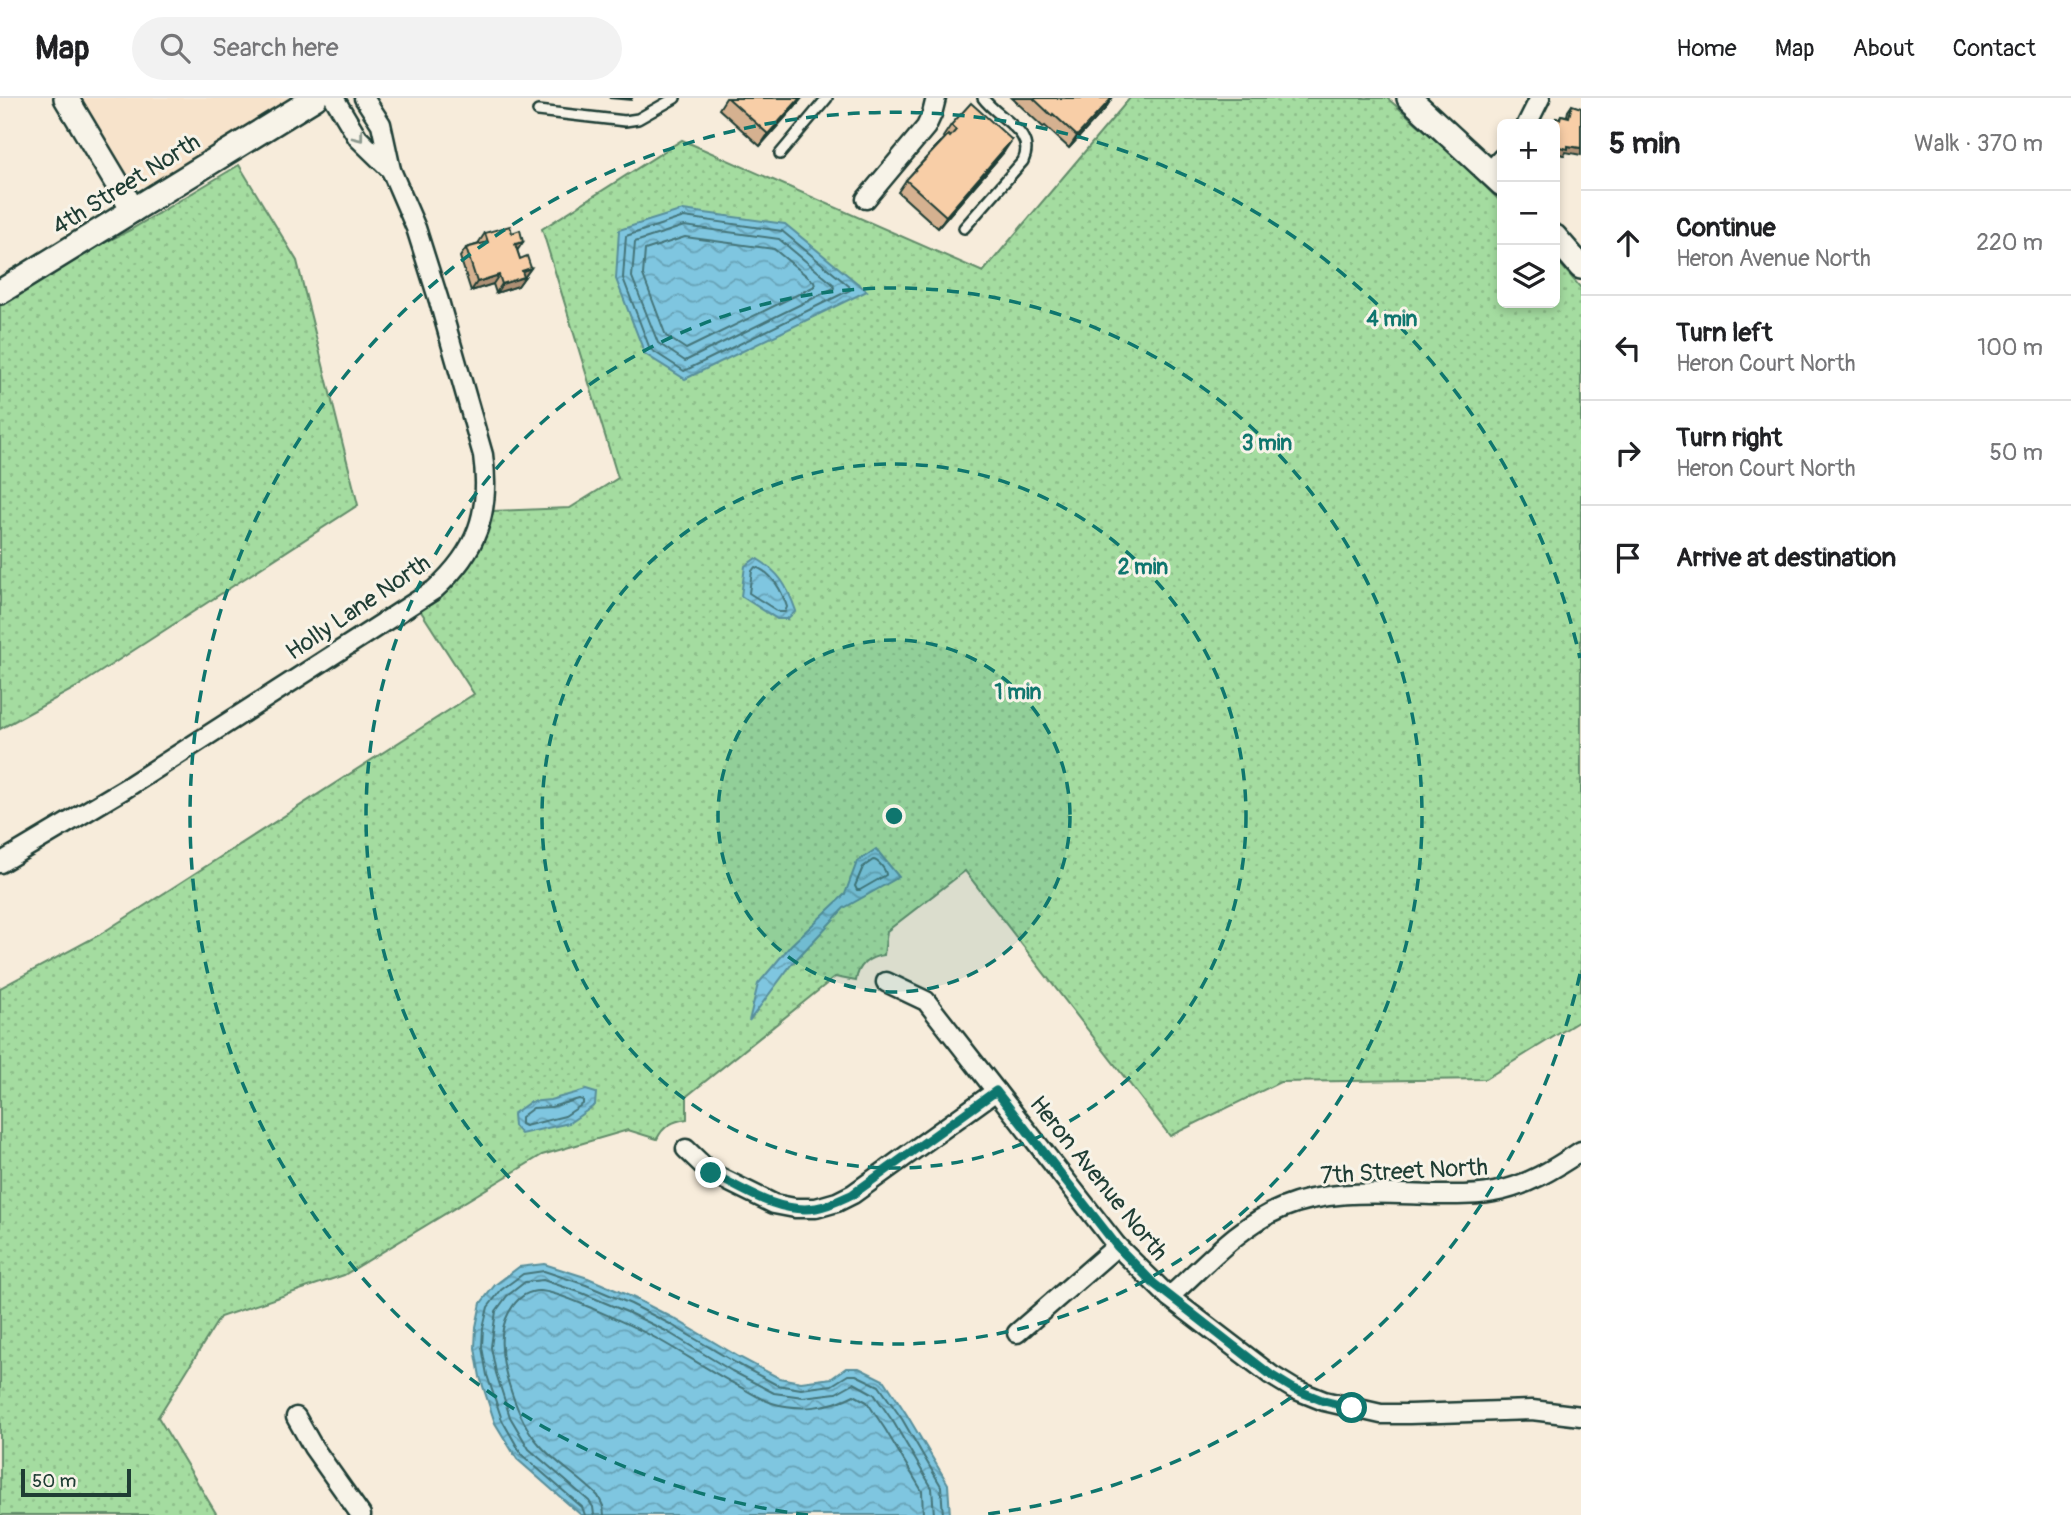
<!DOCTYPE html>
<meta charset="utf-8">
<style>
:root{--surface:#fff;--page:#f2f2f2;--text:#202124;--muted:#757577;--line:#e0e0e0}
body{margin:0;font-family:Pangolin,sans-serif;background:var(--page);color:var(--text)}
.controls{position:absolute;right:21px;top:21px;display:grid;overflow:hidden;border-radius:10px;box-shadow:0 4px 10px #0003}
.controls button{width:63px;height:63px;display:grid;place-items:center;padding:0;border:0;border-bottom:2px solid var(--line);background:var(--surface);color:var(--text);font:35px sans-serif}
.scale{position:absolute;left:21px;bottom:18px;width:110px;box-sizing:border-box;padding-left:7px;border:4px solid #1f3d34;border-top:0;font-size:19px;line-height:24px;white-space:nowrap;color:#1f3d34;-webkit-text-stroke:5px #f7f3e8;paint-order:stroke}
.stop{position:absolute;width:21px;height:21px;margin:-16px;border:5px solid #0f766e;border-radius:50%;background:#fff}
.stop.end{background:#0f766e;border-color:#fff;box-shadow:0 2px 7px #0008}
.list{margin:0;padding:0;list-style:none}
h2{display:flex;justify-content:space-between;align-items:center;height:91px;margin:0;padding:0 28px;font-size:30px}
h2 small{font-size:23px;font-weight:400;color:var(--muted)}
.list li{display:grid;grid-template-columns:46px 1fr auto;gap:21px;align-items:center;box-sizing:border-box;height:105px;padding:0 28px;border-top:2px solid var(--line)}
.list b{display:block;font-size:26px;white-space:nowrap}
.list p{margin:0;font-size:23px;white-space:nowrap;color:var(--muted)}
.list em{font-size:23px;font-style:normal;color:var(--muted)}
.icon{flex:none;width:38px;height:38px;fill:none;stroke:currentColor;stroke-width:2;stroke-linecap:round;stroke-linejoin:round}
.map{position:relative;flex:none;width:1581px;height:1417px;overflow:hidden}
header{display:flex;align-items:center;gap:42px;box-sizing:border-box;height:98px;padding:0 35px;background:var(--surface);border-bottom:2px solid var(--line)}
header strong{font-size:33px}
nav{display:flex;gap:38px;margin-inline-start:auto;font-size:24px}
.search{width:490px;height:63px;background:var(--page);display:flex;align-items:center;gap:18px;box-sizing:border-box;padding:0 24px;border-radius:38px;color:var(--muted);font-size:26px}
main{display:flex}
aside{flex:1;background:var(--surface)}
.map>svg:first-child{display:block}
</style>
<header>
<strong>Map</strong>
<div class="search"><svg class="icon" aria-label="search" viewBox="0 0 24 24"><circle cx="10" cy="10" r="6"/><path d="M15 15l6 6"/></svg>Search here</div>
<nav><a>Home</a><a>Map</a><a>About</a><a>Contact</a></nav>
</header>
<main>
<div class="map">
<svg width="1581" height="1417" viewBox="0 0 1581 1417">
<defs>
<pattern id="grass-dots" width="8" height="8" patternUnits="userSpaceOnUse" patternTransform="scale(1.75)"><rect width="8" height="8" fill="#a4dca0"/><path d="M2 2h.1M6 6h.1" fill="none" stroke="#8dbe8a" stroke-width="1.8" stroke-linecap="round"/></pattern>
<pattern id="water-waves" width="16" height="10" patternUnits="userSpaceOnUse" patternTransform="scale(1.75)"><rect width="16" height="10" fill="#7fc6e0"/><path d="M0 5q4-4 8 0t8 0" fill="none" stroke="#67a2b6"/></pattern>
</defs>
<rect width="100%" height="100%" fill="#f7ecdb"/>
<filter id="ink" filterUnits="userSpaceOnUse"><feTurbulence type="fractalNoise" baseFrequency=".0143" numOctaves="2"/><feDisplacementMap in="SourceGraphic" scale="14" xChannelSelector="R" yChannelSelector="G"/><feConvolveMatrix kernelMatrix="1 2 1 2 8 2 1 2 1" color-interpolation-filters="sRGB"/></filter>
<g filter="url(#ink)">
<polygon fill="#f7e3cb" points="79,0 291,0 152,86 144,88 136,87 127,80"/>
<g fill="url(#grass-dots)" stroke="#628c6a" stroke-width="2">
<path d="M1130,0H1387L1454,58L1502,105V205H1555V160L1581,190V922L1485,981L1280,984L1170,1038L965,773L887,833L884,857C869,859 858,867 856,883L835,879L687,998V1021C673,1023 663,1028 657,1041L628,1032L542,1057L344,1177L220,1219L158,1319L217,1417H0V890L99,837L474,596L420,512C462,482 477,462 492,413L570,410L618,380L542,131L682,42L983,174Z"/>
<polygon points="239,67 297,163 358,407 77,589 0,631 0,208 100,147 130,132"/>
</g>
<g fill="url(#water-waves)" stroke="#598f9b" stroke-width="2">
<polygon points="683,112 785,126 867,193 685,281 645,256 616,181 619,132"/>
<path d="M756,460C779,474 787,487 796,513L787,521H777L741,498L745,468Z"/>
<polygon points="876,751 899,779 844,810 791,867 749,923 758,886 791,847 845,796 857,764"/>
<polygon points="586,992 596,995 595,1007 569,1025 521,1036 514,1028 513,1016 530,1004 550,1002"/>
<polygon points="544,1166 588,1180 634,1200 673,1220 739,1259 779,1280 801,1284 832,1280 846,1270 859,1270 885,1283 907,1317 948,1386 950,1417 581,1417 517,1361 495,1325 480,1279 475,1250 476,1229 481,1205 495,1187 519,1169"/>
</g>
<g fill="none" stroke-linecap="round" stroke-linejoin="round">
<g stroke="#457479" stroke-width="2">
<polygon points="684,119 782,133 849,188 850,192 684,273 650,251 623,180 626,138"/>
<polygon points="684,128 779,141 833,186 834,190 685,263 658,245 632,179 635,144"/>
<polygon points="685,139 774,151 814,184 815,188 686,251 666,238 643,177 645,152"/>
<path d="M755,469C772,474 782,493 787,509L785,514H779L749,495L752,473Z"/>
<path d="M873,762C878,762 886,772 886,777L860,792H857L855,788L863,769Z"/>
<polygon points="579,1001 583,1002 583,1006 565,1018 525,1028 521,1026 521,1019 533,1010 551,1009"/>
<polyline points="585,1417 582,1409 522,1357 502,1322 487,1277 482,1249 483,1230 488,1209 501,1192 523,1176 544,1173 586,1187 631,1206 670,1226 736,1265 777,1287 801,1291 832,1287 848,1277 856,1277 879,1288 902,1321 941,1388 943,1417"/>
<polyline points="594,1417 593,1409 589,1403 529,1351 510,1319 496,1275 491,1249 496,1213 507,1198 525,1184 543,1182 582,1195 627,1214 666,1233 732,1273 774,1295 803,1299 836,1295 854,1285 874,1296 894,1325 932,1390 934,1417"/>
<path d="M604,1417L603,1408L598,1398C580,1379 556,1366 539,1346C518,1323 499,1268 502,1237C504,1218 517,1193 539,1193C553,1193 577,1204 589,1209C614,1220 638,1230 661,1243C689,1259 715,1276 744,1291C753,1296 762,1302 772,1305C799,1313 830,1310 854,1297L867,1304L885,1331L922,1393L923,1417"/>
</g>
<defs>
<g id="service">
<polyline points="538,13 625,23 638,21 675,0"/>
<polyline points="780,56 827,0"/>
<path d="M964,130L1023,63C1037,34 998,21 983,0"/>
</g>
<g id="minor">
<polyline points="334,0 358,40 391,72"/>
<polyline points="1527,26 1540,0"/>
<polyline points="1490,73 1502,60"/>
<polyline points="866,101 926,29 932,16 936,0"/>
<path d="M0,765L126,690L434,492C477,453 491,415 483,357L439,203L416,130L391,72L381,26L364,0"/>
<polyline points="886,884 926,903 1117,1148 1169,1199 1271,1277 1294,1291 1324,1303 1381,1316 1409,1316 1532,1312 1581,1318"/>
<polyline points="686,1051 711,1075 774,1106 795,1110 816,1110 837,1104 853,1096 996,993"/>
<path d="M1169,1199C1204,1168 1238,1128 1282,1110C1331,1090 1384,1096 1436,1097C1455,1097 1475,1098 1494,1094C1527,1088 1554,1071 1581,1053"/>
<polyline points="1017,1235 1117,1148"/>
<polyline points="296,1319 313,1349 361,1417"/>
</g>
<g id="tertiary">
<polyline points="66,0 133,112"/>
<polyline points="1409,0 1502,86"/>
<polyline points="1555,139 1581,169"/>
<polyline points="0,194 315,0"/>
</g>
</defs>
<use href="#service" stroke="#1f3d34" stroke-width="14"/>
<use href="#minor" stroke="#1f3d34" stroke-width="23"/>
<use href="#tertiary" stroke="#1f3d34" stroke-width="28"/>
<use href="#service" stroke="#f7f3e8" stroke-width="9"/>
<use href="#minor" stroke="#f7f3e8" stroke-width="18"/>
<use href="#tertiary" stroke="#f7f3e8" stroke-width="23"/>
</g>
<g fill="#d5b190" stroke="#1f3d34" stroke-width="2">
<polygon points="726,0 802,0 760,48 719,11"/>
<polygon points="1012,0 1112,0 1105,11 1069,50 1045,28 1043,29"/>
<polygon points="1572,7 1566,54 1564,57 1555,55 1555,26 1551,26 1556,20 1559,21 1561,17 1567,18 1568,13"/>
<polygon points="951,27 1004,54 938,130 898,94 906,82 944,40 943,39"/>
<polygon points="485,135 512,135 523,144 517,152 520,161 531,170 518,188 496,195 493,186 471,193 460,159 466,150 479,146 479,144"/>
</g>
<g fill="#ae9075" stroke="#1f3d34" stroke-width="2">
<polygon points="609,0 632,0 631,2"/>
<polygon points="800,0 802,0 798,5 760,48 768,36"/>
<polygon points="1112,0 1105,11 1069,50 1077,38"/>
<polygon points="1012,42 1004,54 938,130 946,118"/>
<polygon points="1555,48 1568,48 1581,50 1581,57 1566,54 1564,57 1555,55"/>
<polygon points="523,144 517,153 515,146"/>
<polygon points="531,170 518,188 496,195 502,186 522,173"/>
<polygon points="499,177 493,186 471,193 477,184"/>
</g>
<g fill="#f8cea7" stroke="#1f3d34" stroke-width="2">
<polygon points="728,0 800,0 768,36"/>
<polygon points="1033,0 1112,0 1077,38 1053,16 1052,18"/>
<polygon points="971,5 1012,42 946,118 906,82 948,37 950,39 956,32 951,27"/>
<polygon points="1572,7 1581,10 1581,50 1568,48 1568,51 1555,48 1556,38 1555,37 1555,26 1554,26 1556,20 1560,21 1561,17 1569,19"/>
<polygon points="510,128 512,135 520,132 523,144 515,146 520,161 527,158 531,170 522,173 524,179 502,186 499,177 477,184 466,150 488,144 485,135"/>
</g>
<defs><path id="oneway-chevron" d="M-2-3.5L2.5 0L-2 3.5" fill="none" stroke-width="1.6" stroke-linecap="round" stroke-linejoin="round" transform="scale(1.75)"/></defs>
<use stroke="#8b988e" href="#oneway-chevron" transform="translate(359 39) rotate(52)"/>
</g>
<g fill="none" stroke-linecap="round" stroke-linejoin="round" filter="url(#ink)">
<path stroke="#0f766e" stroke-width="9" d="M711,1075C743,1091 779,1116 816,1110C829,1108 842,1101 853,1096L996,993L1117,1148L1153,1185L1271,1277L1294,1291L1324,1303L1352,1310"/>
</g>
<circle cx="894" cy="718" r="176" fill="#0f766e" fill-opacity=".12"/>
<g fill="none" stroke="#0f766e" stroke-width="3.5" stroke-dasharray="12 9">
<circle cx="894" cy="718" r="176"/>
<circle cx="894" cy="718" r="352"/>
<circle cx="894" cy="718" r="528"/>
<path d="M1580 876A704 704 0 0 1 980 1417M808 1417A704 704 0 1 1 1580 560"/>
</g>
<g text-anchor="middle" stroke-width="6" stroke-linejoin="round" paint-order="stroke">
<g font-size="24" fill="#1f3d34" stroke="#f7f3e8">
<text transform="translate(126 86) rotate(-32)" y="8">4th Street North</text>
<text transform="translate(358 509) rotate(-34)" y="8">Holly Lane North</text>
<text transform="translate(1404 1073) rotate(-3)" y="8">7th Street North</text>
<text transform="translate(1099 1080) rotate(51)" y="8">Heron Avenue North</text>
</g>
</g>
<circle cx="894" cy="718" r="10" fill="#0f766e" stroke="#f7f3e8" stroke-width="3.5"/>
<g font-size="21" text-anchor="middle" font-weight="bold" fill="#0f766e" stroke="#f7f3e8" stroke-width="6" stroke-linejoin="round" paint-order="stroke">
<text x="1392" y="228">4 min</text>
<text x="1267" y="352">3 min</text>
<text x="1143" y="476">2 min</text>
<text x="1018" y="601">1 min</text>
</g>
</svg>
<div class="controls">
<button>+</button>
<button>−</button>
<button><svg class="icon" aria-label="layers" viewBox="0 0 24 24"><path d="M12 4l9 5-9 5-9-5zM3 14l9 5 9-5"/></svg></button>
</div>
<div class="scale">50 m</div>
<div class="stop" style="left:1352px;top:1310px"></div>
<div class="stop end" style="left:711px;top:1075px"></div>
</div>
<aside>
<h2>5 min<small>Walk · 370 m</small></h2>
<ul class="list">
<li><svg class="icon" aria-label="ahead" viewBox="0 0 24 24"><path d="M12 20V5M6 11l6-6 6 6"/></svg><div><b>Continue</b><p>Heron Avenue North</p></div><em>220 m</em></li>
<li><svg class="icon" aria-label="left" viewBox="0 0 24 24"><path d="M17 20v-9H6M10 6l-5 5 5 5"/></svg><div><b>Turn left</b><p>Heron Court North</p></div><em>100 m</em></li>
<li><svg class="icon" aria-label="right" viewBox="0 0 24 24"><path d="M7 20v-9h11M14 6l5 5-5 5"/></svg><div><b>Turn right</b><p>Heron Court North</p></div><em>50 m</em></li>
<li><svg class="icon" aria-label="arrive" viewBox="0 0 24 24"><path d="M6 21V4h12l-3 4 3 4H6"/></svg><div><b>Arrive at destination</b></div></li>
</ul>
</aside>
</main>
